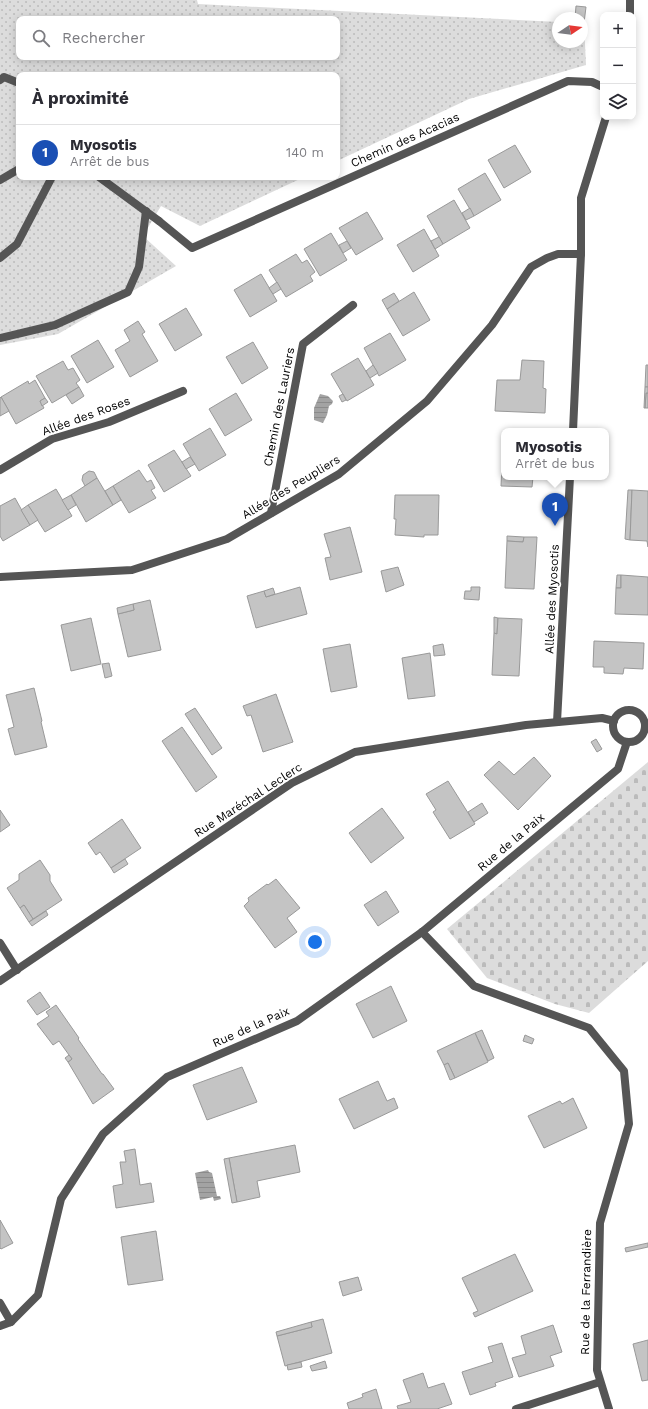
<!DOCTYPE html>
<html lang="fr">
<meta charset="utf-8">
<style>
:root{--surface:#fff;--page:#f7f7f7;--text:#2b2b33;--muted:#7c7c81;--line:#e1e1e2;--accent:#b45309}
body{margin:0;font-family:"Work Sans",sans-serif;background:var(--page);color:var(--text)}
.controls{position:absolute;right:12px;top:12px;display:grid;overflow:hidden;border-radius:8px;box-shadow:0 2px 10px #0003}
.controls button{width:36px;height:36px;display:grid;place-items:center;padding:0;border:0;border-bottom:1px solid var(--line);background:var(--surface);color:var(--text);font:20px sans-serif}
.compass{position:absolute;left:552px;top:12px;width:36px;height:36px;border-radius:50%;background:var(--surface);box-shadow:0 2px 10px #0003;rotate:77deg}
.you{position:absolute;left:315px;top:942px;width:14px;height:14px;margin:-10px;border:3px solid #fff;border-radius:50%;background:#1a73e8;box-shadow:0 0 0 6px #1a73e833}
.badge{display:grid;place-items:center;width:26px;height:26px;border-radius:50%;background:var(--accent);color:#fff;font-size:13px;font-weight:700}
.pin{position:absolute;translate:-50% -33px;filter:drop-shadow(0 1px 2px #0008)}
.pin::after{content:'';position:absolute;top:21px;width:14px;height:12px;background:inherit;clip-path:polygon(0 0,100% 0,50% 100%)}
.popup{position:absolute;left:501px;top:428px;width:108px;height:52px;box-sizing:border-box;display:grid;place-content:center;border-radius:8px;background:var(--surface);filter:drop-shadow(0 1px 3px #0005);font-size:13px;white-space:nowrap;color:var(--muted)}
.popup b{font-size:15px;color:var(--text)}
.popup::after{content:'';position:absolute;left:50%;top:100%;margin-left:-8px;border:8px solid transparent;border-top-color:var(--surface)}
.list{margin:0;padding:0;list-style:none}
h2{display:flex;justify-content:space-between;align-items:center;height:52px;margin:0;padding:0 16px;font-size:17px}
h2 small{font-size:13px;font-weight:400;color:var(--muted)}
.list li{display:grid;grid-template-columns:26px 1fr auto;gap:12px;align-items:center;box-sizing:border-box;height:56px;padding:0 16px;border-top:1px solid var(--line)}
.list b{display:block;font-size:15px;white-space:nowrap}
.list p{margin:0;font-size:13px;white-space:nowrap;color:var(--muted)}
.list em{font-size:13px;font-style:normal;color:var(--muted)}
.icon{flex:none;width:22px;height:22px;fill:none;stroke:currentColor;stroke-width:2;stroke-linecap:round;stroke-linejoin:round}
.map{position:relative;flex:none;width:648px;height:1409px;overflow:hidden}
.search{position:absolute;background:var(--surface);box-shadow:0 2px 10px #0003;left:16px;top:16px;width:324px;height:44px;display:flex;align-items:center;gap:10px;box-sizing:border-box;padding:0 14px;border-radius:8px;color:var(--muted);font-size:15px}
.panel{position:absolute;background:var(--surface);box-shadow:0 2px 10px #0003;left:16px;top:72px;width:324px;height:108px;border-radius:8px}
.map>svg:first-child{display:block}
</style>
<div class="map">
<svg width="648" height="1409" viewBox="0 0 648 1409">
<defs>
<pattern id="grass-dots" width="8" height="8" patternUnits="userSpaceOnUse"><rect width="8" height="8" fill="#dcdcdc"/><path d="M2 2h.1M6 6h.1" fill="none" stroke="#bbb" stroke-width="1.8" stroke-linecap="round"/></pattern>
<pattern id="cemetery-stones" width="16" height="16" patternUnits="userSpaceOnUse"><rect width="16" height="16" fill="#dcdcdc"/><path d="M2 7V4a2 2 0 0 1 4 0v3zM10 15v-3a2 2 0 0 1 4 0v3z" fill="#bbb"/></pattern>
<pattern id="water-rules" width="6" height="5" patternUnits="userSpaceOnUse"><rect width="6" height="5" fill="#a3a3a3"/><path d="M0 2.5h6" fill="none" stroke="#8b8b8b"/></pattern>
</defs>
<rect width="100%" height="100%" fill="#fff"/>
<path fill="url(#grass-dots)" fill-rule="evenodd" d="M0,0H197L198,4L558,22V42H582V23H584L586,65L469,99L337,161V75H19V177H304L200,226L161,206L143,236L176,266L58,334L0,345ZM19,19H337V57H19Z"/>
<polygon fill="url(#cemetery-stones)" points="648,762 648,961 589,1013 555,1004 487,978 447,929"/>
<g fill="url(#water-rules)">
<polygon points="320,394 328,396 333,401 332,404 329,406 327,415 323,423 314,420 314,408"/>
<polygon points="208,1170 209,1172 212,1173 217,1196 220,1196 221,1199 214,1201 213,1197 200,1200 195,1173"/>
</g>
<g fill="#c4c4c4" stroke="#999">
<polygon points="576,6 586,7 584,23 582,23 582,18 575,18"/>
<polygon points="515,145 531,172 504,188 488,160"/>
<polygon points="485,173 501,200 474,216 458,189"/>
<polygon points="454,200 470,228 443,244 427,216"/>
<polygon points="470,208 474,216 466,220 462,213"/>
<polygon points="367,212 383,239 356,255 339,228"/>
<polygon points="424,229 439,256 413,272 397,245"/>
<polygon points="331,233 347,260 320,276 304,249"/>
<polygon points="439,237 443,244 435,249 431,241"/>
<polygon points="347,241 351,248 343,253 339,245"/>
<polygon points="296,254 302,263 307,260 315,272 310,276 313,281 286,297 269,270"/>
<polygon points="261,274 277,301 250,317 234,290"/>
<polygon points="277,282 281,289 273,294 269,288"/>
<polygon points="414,292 430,320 403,336 387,309"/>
<polygon points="394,293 399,301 387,309 382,300"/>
<polygon points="186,308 202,335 175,351 159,324"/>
<polygon points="138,321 145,332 142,334 158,361 130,377 115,350 130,341 124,330"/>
<polygon points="390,333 406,360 379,376 364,348"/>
<polygon points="98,340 114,367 87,383 71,356"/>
<polygon points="253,342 268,368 242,384 226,357"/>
<polygon points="358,358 374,385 347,401 331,374"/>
<polygon points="522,360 544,361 543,388 546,389 545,413 495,411 497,380 520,380"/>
<polygon points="63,361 68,370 73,368 80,380 76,383 79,387 52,403 36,376"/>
<polygon points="373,365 378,373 370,378 366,371"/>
<polygon points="646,365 648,365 648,408 645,408 646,393 648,393 648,387 645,387"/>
<polygon points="35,380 45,398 40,401 44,408 16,424 1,397 28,381 29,384"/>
<polygon points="79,387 84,396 72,404 66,395"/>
<polygon points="645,387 648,387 648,393 646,393 645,408 644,408"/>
<polygon points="236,393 252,420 225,436 209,409"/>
<polygon points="343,394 346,400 342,402 339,396"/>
<polygon points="1,397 9,411 0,416 0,398"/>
<polygon points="45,398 48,402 42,406 40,401"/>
<polygon points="210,428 226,455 199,471 183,444"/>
<polygon points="174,450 191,476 164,492 148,465"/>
<polygon points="190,457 195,464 186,469 182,462"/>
<polygon points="502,465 504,466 504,477 533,477 532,487 501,486"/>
<polygon points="139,470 147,482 151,480 155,488 151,490 156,498 129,513 113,486"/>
<polygon points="89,471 94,472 97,478 85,486 82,480 83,475"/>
<polygon points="97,478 113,505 86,522 71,495"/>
<polygon points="113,486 121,500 113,505 105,491"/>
<polygon points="56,489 72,516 45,532 28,505"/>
<polygon points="628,490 632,490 630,540 625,539"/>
<polygon points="632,490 648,491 648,547 647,541 630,540"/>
<polygon points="71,495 76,505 68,510 62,500"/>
<polygon points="395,495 439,495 438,535 424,535 424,537 395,535 396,519 394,519"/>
<polygon points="15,498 30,525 3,541 0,536 0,506"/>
<polygon points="28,505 38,520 30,525 21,510"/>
<polygon points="350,527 362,572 330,580 325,558 331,557 324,534"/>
<polygon points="507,536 524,537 523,542 507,541"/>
<polygon points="524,537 537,537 534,589 505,588 507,541 523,542"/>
<polygon points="398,567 404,585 386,592 381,571"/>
<polygon points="617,575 621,575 621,588 616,588"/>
<polygon points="621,575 648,577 648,615 615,614 616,588 621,588"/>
<polygon points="300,587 307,614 256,628 247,596 264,591 266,597"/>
<polygon points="471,587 480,587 479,600 464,599 465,591 471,591"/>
<polygon points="273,588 275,594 266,597 264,591"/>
<polygon points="150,600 161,650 128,657 118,614 134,610 133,604"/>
<polygon points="133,604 134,610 118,614 117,608"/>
<polygon points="494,617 498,618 497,634 494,633"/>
<polygon points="91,618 101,664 71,671 61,625"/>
<polygon points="498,618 522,619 519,676 492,675 494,633 497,634"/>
<polygon points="594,641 644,643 643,669 624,668 623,674 604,673 604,667 593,667"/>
<polygon points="350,644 357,687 331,692 323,649"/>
<polygon points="443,644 445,655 434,656 433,646"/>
<polygon points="430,653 435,696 408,699 402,658"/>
<polygon points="109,663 112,676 105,678 102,664"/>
<polygon points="34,688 42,721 41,722 47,747 15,755 8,729 14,727 6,695"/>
<polygon points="276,694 293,742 263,752 251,715 247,716 243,706"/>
<polygon points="195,708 222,748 212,755 185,714"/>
<polygon points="182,727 217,777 196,792 162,741"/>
<polygon points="596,739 602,749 597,752 591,742"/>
<polygon points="534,757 551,776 518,810 484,775 499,761 514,775"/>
<polygon points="448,781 475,824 450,839 433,812 436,810 426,794"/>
<polygon points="482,803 488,813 474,822 468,812"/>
<polygon points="382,808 404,838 371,863 349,833"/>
<polygon points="0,810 10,825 0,832"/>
<polygon points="122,819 141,848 111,868 100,852 96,855 88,843"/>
<polygon points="125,859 128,864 114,873 111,868"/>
<polygon points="40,860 50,875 50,881 62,900 33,919 24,905 20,908 7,888 19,880 19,874"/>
<polygon points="276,879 300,908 287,918 297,932 275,948 244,906 249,901 248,898 267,884 268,885"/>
<polygon points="386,891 399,912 378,926 364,905"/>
<polygon points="24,905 33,919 29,922 20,908"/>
<polygon points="46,911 48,915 32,926 29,922"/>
<polygon points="391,986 407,1021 373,1038 356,1004"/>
<polygon points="40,992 50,1007 37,1015 27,1001"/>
<polygon points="56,1005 79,1038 78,1039 102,1074 103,1074 114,1089 93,1104 68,1062 72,1059 69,1055 59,1041 53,1045 37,1024 49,1016 46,1012"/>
<polygon points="482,1030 494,1058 488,1061 475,1033"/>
<polygon points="475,1033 488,1062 455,1078 448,1063 444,1065 437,1051"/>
<polygon points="525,1035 534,1039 532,1044 523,1041"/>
<polygon points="69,1055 72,1059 68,1062 65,1058"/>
<polygon points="448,1063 455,1078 450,1080 444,1065"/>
<polygon points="242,1067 257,1102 207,1120 193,1085"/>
<polygon points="378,1081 387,1101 394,1098 398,1108 354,1129 339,1099"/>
<polygon points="573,1098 587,1128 544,1148 528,1116 560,1101 562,1104"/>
<polygon points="295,1145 300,1172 257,1181 260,1197 237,1202 229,1158"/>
<polygon points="135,1149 140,1185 151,1183 154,1202 116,1208 113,1186 123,1184 120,1162 126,1162 124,1151"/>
<polygon points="229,1158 237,1202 232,1203 224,1159"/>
<polygon points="0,1220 13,1243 1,1249 0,1248"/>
<polygon points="156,1231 163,1280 128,1285 121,1237"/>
<polygon points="648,1243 648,1247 626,1252 625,1248"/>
<polygon points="515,1254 533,1291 475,1317 473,1313 478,1311 462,1278"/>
<polygon points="358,1277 362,1290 343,1296 339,1282"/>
<polygon points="323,1319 332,1353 285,1366 277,1336 312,1327 311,1322"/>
<polygon points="311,1322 312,1327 277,1336 276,1332"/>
<polygon points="553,1325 562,1352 550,1356 554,1366 519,1377 512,1358 526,1354 521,1336"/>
<polygon points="648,1340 648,1380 642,1381 633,1344"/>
<polygon points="502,1343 513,1377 495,1383 496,1386 470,1395 462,1372 493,1362 488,1347"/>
<polygon points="325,1361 327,1368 312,1371 310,1366"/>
<polygon points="301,1362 302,1367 288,1370 287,1365"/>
<polygon points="423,1373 428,1388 444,1383 452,1404 437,1409 398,1409 397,1406 411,1402 403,1380"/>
<polygon points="376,1389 382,1409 349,1409 347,1403 363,1397 362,1394"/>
</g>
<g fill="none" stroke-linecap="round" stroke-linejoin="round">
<g stroke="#555" stroke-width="8">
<polyline points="0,80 4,77 19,83"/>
<polyline points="99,177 159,221"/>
<polyline points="0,180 19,169"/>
<polyline points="0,258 17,244 52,177"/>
<polyline points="0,338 55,325 128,292 139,267 146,211"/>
</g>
<g stroke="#555" stroke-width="8">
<polyline points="630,15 630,0"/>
<polyline points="159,221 192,248 568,81 592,82 603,87"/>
<polyline points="573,431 581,254 581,198 606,117"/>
<polyline points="0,470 52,439 109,422 183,391"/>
<polyline points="271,513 303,344 353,305"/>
<polyline points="0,577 132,570 227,539 339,474 427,401 492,325 531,267 547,258 558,254 581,254"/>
<circle cx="629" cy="726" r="16"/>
<polyline points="557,722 570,477"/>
<polyline points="422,932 474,986 589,1028 624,1071 629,1124 600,1223 597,1370 609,1409"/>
<polyline points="0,943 17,970"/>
<polyline points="0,981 292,783 355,752 526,725 602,718 614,721"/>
<polyline points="0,1303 11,1322"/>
<polyline points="0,1326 11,1322 38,1295 61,1199 103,1134 167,1077 297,1021 422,932 618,769 627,742"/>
<polyline points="516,1409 600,1382"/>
</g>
</g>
<g text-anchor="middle" stroke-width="3.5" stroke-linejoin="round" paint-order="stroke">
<g font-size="12" fill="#000" stroke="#fff">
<text transform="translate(405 140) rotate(-24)" y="4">Chemin des Acacias</text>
<text transform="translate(279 407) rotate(-79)" y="4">Chemin des Lauriers</text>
<text transform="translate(86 416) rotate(-20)" y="4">Allée des Roses</text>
<text transform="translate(291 487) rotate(-31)" y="4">Allée des Peupliers</text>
<text transform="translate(552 599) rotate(-87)" y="4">Allée des Myosotis</text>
<text transform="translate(248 800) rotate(-33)" y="4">Rue Maréchal Leclerc</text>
<text transform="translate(511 842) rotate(-40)" y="4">Rue de la Paix</text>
<text transform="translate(251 1027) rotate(-24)" y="4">Rue de la Paix</text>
<text transform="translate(586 1292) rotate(-89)" y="4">Rue de la Ferrandière</text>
</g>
</g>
</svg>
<div class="controls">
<button>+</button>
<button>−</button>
<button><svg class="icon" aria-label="layers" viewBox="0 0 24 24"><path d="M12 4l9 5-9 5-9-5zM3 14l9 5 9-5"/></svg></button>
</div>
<svg class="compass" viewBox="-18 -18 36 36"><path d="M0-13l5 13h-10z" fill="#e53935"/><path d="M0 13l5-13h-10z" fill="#7c7c81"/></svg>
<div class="you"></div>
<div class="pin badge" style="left:555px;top:526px;background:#1a4fb4">1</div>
<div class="popup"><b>Myosotis</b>Arrêt de bus</div>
<div class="search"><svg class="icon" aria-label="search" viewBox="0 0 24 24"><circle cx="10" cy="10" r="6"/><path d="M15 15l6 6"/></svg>Rechercher</div>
<section class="panel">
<h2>À proximité<small></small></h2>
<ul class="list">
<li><span class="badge" style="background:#1a4fb4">1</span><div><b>Myosotis</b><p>Arrêt de bus</p></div><em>140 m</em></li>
</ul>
</section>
</div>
